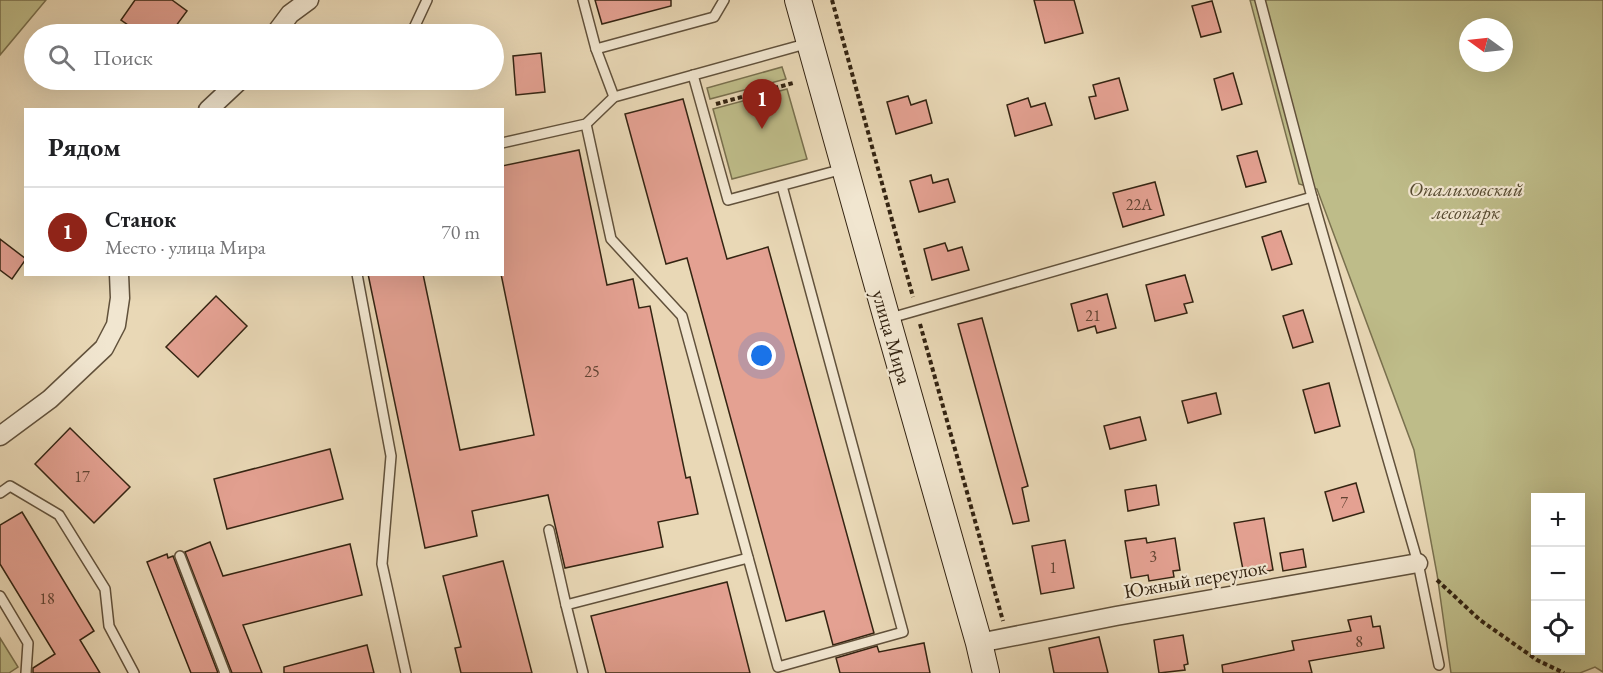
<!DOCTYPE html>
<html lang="ru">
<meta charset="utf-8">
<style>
:root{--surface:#fff;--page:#f2f2f2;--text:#202124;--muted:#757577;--line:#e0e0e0;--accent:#8f2418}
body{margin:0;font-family:"EB Garamond",serif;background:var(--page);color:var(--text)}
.controls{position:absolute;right:18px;bottom:18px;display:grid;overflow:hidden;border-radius:0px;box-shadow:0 6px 24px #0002}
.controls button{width:54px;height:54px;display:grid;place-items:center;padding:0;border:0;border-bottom:2px solid var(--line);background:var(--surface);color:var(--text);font:30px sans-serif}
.compass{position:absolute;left:1459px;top:18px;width:54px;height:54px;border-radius:50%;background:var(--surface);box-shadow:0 6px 24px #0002;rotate:285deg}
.you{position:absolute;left:762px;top:356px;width:21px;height:21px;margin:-15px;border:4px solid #fff;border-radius:50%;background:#1a73e8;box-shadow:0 0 0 9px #1a73e833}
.badge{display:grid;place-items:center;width:39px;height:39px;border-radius:50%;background:var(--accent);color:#fff;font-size:20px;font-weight:700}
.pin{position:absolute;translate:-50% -50px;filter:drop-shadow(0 2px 3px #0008)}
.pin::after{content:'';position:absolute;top:32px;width:21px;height:18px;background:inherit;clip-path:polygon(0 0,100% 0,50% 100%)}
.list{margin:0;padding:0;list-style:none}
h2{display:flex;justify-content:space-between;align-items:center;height:78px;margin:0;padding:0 24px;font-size:26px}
h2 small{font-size:20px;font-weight:400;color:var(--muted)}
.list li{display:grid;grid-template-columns:39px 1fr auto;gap:18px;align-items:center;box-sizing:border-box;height:90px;padding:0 24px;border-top:2px solid var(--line)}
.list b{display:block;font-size:22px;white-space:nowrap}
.list p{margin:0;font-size:20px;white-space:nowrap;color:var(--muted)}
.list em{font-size:20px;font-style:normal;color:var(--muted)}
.icon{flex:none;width:33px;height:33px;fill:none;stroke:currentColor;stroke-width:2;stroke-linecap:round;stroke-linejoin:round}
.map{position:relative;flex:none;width:1603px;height:673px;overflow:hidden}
.search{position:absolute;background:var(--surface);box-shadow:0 6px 24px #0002;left:24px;top:24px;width:480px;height:66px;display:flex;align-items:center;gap:15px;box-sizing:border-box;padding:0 21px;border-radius:33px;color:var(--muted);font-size:22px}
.panel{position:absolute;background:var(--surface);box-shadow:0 6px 24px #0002;left:24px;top:108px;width:480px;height:168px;border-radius:0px}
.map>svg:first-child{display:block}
</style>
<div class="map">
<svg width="1603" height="673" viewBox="0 0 1603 673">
<rect width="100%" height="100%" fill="#e9d8b6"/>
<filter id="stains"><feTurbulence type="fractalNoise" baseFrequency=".00333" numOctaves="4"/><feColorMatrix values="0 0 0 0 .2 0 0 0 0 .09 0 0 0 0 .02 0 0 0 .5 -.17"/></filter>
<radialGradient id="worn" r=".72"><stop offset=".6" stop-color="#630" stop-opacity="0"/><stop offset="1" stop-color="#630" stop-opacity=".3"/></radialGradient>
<g fill="#bebc89" stroke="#79704e" stroke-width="1.5" fill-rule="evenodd">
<polygon points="0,0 46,0 0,55"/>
<path d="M1250,0H1603V672L1595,667L1580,673H1451L1437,574L1414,450L1317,189L1299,184ZM1468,27H1504V63H1468ZM1536,498H1580V650H1536Z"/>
<polygon points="782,67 786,79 710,99 707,88"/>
<polygon points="787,89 807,159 732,179 713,109"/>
<polygon points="0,638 18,667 9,673 0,673"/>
</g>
<g fill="#e4a192" stroke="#342412" stroke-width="1.5">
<polygon points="135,0 172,0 187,11 170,34 141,34 121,20"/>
<polygon points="595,0 671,0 671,6 602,24"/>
<polygon points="1034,0 1074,0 1083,33 1045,43"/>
<polygon points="1212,1 1221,32 1201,37 1192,6"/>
<polygon points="541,53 545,92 516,95 513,56"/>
<polygon points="1233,73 1242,104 1222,110 1214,79"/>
<polygon points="1119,78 1128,110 1095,119 1089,97 1096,96 1093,85"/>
<polygon points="908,96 911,105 926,100 932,123 896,134 887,102"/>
<polygon points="1028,98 1031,107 1045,103 1052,125 1015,136 1007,105"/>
<polygon points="683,99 727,259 768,247 874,633 833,645 824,611 786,621 687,258 666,264 625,114"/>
<polygon points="579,150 607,285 633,279 639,308 650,306 686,478 690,477 698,514 658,522 663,547 565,568 548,495 472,511 477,536 425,548 368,274 423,274 460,450 534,435 501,274 502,274 502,166"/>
<polygon points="1257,151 1266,182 1246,187 1237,156"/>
<polygon points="931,175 933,183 948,179 955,202 919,212 910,181"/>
<polygon points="1155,182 1164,215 1123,227 1113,193"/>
<polygon points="1281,231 1292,264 1272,270 1262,237"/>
<polygon points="0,239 26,259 12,279 0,270"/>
<polygon points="945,243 948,251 962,247 969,270 932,280 924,249"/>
<polygon points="1185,275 1193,302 1184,304 1187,313 1155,321 1146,285"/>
<polygon points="1107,294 1116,328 1097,333 1095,326 1078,331 1071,304"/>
<polygon points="216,296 247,326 198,377 166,347"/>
<polygon points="1303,310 1313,342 1293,348 1283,316"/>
<polygon points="982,318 1028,486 1022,488 1029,521 1013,524 958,324"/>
<polygon points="1329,383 1340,426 1315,433 1303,390"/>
<polygon points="1216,393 1221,414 1188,423 1182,401"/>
<polygon points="1140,417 1146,440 1110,449 1104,426"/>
<polygon points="70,428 130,487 94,523 35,464"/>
<polygon points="330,449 343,499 227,529 214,479"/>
<polygon points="1356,483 1364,512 1333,521 1325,492"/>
<polygon points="1156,485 1159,505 1128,511 1125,490"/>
<polygon points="22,512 94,631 80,640 100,673 33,673 33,668 55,654 0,564 0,525"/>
<polygon points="1264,518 1273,570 1244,575 1234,523"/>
<polygon points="1146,538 1147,543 1175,538 1180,570 1173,571 1174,577 1149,581 1148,575 1131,578 1125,541"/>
<polygon points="1065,540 1074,588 1041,594 1032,546"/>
<polygon points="210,542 223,576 350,544 362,595 243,625 262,673 232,673 185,552"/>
<polygon points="1303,549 1306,567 1283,571 1280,553"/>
<polygon points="167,554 168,558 173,556 218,673 191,673 147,562"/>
<polygon points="503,561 532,673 461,673 455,648 461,647 443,576"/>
<polygon points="727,582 750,673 606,673 591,616"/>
<polygon points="1371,616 1373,627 1380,626 1384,648 1309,661 1312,673 1223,673 1222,665 1294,650 1292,641 1351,631 1348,620"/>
<polygon points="1183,635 1188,664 1184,665 1185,670 1159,673 1154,640"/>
<polygon points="1099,637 1108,673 1054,673 1049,648"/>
<polygon points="924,643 930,673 840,673 836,658 877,646 879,652"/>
<polygon points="367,645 374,673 284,673 284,667"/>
</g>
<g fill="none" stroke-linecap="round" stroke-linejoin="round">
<defs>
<g id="lane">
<polyline points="583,0 596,49 614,97"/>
<polyline points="1260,0 1312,197 1418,563 1439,665"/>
<polyline points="405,34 413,30 427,0"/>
<polyline points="596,49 714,17 724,0"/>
<polyline points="693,75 728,200 843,169"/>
<polyline points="586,124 611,239 682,316 778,667 903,632 782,186"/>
<polyline points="502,143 586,124 614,97 809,43"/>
<polyline points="357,274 391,456 382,564 406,673"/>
<polyline points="887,319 1312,197"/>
<polyline points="0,493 10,486 59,515 105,589 109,626 134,673"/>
<polyline points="549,530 566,605"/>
<polyline points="180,556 225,673"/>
<polyline points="0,596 28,643 26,673"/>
<polyline points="583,673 566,605 748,558"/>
</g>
<g id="street">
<polyline points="275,34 290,14 309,0"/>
<polyline points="208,110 240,80"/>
<polyline points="0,436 50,399 104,348 116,325 120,298 119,274"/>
<polyline points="979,643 1116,616 1418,563"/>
</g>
<polyline id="secondary" points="798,0 887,319 979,643 986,673"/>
</defs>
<use href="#lane" stroke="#61513b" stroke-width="12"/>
<use href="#street" stroke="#61513b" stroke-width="21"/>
<use href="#secondary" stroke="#342412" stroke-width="28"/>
<g stroke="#342412" stroke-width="4" stroke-dasharray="4.5 3" stroke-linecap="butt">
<polyline points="832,0 913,297"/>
<polyline points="716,104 793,83"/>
<polyline points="920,324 1003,621"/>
<polyline points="1437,580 1480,620 1537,660 1564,673"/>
</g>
<use href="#lane" stroke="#f1e6d0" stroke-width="9"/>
<use href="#street" stroke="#f1e6d0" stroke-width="18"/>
<use href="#secondary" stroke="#f1e6d0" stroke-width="26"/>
</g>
<g text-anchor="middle" stroke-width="4.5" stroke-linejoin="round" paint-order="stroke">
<g font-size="16" fill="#604332">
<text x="1139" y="210">22А</text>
<text x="1093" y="321">21</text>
<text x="592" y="377">25</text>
<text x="82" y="482">17</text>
<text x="1344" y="508">7</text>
<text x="1153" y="562">3</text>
<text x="1053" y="573">1</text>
<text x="47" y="604">18</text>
<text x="1359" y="647">8</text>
</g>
<g font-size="20" font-style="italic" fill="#564a30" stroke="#f1e6d0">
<text x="1466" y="196">Опалиховский<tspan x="1466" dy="23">лесопарк</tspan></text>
</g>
<g font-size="20" fill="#342412" stroke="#f1e6d0">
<text transform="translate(892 337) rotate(74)" y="7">улица Мира</text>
<text transform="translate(1195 579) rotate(-10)" y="7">Южный переулок</text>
</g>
</g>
<rect width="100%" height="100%" filter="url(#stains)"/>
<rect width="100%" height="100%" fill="url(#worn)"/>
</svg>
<div class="controls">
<button>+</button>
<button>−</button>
<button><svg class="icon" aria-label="locate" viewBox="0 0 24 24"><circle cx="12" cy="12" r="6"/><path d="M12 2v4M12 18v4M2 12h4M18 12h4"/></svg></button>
</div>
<svg class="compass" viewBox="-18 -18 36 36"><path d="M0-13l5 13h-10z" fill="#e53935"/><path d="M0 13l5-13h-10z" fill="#757577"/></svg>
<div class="you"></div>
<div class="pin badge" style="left:762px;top:129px">1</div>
<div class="search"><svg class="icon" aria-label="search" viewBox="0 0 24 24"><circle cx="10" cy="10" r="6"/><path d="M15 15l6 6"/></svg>Поиск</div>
<section class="panel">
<h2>Рядом<small></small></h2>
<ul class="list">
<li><span class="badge">1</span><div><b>Станок</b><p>Место · улица Мира</p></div><em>70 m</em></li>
</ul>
</section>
</div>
